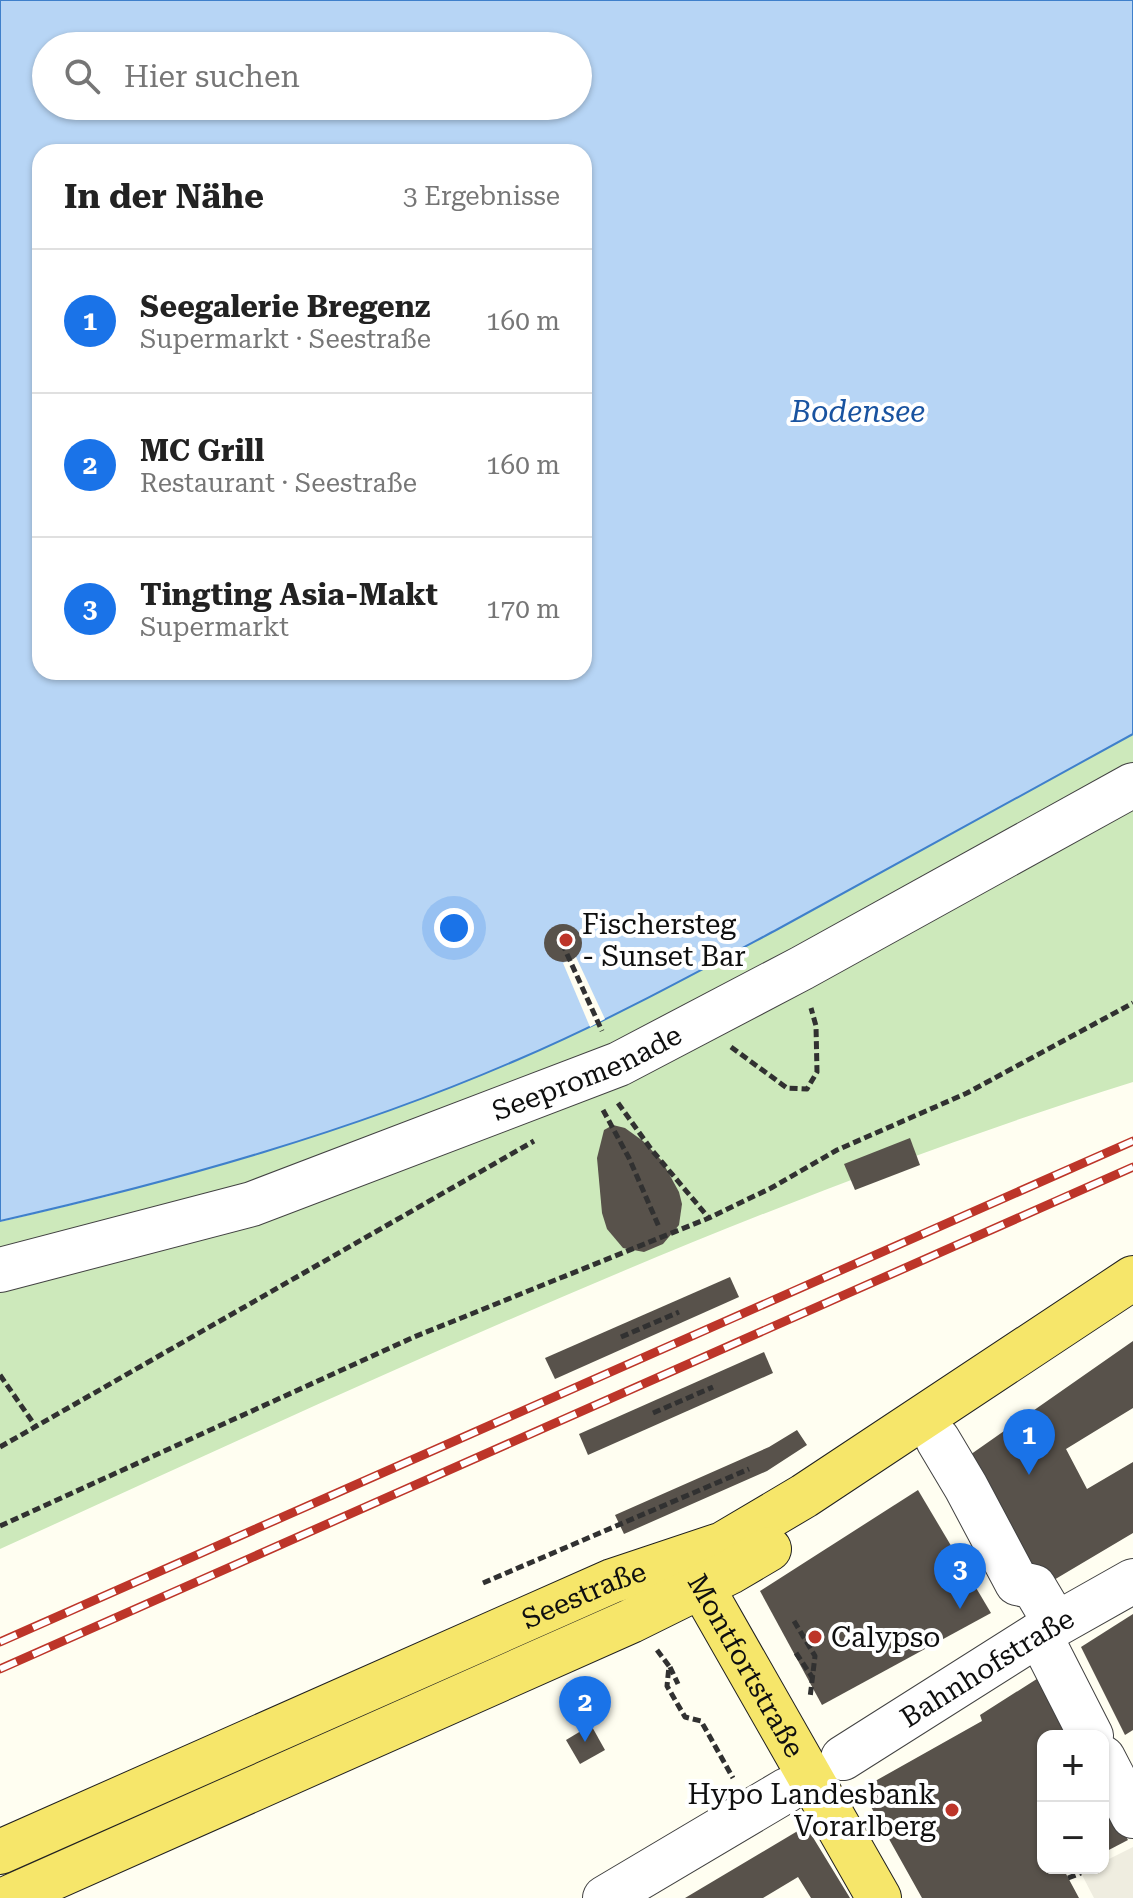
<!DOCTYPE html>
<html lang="de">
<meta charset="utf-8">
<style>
:root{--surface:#fff;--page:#f6f6f6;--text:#222;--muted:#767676;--line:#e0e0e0;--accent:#1a73e8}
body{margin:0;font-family:"Roboto Serif",serif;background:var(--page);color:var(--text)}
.controls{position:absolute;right:24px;bottom:24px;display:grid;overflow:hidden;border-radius:16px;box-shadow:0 2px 6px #0004}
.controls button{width:72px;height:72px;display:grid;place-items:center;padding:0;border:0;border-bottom:2px solid var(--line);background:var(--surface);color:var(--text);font:40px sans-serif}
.you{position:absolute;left:454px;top:928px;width:28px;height:28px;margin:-20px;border:6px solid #fff;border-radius:50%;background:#1a73e8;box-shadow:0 0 0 12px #1a73e833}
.badge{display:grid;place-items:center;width:52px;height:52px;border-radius:50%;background:var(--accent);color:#fff;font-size:26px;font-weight:700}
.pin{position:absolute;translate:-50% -66px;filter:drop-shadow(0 2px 4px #0008)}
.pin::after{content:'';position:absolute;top:42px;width:28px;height:24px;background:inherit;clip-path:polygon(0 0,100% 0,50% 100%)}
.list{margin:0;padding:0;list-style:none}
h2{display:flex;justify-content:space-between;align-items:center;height:104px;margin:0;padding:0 32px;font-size:34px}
h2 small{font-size:26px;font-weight:400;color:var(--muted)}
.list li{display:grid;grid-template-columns:52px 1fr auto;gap:24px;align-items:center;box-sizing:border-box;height:144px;padding:0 32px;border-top:2px solid var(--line)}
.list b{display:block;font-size:30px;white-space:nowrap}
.list p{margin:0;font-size:26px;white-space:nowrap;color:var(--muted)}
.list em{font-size:26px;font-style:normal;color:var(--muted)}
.icon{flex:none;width:44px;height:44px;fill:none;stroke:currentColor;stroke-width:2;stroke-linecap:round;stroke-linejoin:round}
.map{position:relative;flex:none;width:1133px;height:1898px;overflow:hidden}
.search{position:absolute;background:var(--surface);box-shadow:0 2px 6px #0004;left:32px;top:32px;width:560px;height:88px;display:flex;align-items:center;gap:20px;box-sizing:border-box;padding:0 28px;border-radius:44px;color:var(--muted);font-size:30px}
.panel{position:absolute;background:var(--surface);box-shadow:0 2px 6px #0004;left:32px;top:144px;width:560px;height:536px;border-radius:24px}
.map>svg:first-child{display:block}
</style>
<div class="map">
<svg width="1133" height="1898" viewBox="0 0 1133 1898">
<rect width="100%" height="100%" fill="#fffef1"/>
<path fill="#cde9bb" d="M1133,734V1082C743,1204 372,1380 0,1549V1222L109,1196L517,1060L677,983Z"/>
<polygon fill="#efede0" points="1133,1847 1133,1898 1094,1898 1081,1873 1090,1868 1103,1868 1103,1862"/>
<path fill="#b7d5f5" stroke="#3f80cb" stroke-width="2" fill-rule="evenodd" d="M0,0H1133V734C1015,799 897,864 778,929C692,975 606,1022 517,1060C351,1132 176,1181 0,1221ZM46,46H578V106H46ZM40,152H584V672H40Z"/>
<polygon fill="#fffef1" points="576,957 605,1019 590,1027 563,963"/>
<g fill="#58524b">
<circle cx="563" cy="943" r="19"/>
<polygon points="613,1125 625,1128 643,1141 662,1161 679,1192 682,1204 679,1225 663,1244 644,1252 623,1248 607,1229 602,1213 597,1158 604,1130"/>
<polygon points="910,1138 920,1165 855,1190 844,1164"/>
<polygon points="730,1277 739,1297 555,1379 545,1358"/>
<polygon points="1133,1341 1133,1408 1066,1449 1087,1489 1133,1462 1133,1533 1042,1587 967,1457"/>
<polygon points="764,1352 773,1373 588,1455 579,1434"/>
<polygon points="797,1430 807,1445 767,1471 624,1534 615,1515 769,1447"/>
<polygon points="918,1490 991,1613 822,1705 760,1591"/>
<polygon points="1133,1614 1133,1730 1125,1735 1081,1647"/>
<polygon points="1043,1675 1071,1736 1043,1736 1043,1868 1073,1868 1065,1872 1079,1898 922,1898 861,1789 982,1721 980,1715"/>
<polygon points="591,1725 605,1750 580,1764 566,1740"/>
<polygon points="1103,1798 1128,1840 1103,1853"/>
<polygon points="806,1826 850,1898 811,1898 798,1877 763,1898 685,1898"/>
</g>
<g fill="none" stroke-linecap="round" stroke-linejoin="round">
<defs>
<g id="minor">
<path id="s1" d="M0,1270L252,1204L619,1064L802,968L1133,785"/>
<polyline points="938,1440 966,1487 1017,1583 1034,1587 1056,1624"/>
<polyline points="1039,1634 1091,1736"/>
<path id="s2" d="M843,1758L1039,1634L1133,1581"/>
<polyline points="1103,1758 1133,1816"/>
<polyline points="605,1898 787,1790"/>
</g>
<g id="major">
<path id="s3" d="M688,1563L879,1898"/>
<path id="s4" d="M0,1852L612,1581L723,1544L804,1496L1133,1278"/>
<polyline points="8,1898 631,1621 730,1572 769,1549"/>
</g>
</defs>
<use href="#minor" stroke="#424242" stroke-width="46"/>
<use href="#major" stroke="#202020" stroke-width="46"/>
<g stroke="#313131" stroke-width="5" stroke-dasharray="8 4" stroke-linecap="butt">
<polyline points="562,943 602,1031"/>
<polyline points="731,1047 787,1088 807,1089 817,1072 816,1026 811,1008"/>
<polyline points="618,1103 651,1149 708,1217"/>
<polyline points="603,1110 629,1158 659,1227"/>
<polyline points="621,1337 679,1312"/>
<polyline points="0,1375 36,1427"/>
<polyline points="653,1413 713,1387"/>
<polyline points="0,1447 534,1141"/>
<polyline points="0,1526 414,1337 709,1218 771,1188 837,1150 967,1093 1133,1003"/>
<polyline points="483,1583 749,1469"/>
<polyline points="794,1621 815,1656 810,1698"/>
<polyline points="657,1650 669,1666 667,1686 685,1717 701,1721 733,1778"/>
<polyline points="796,1653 812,1677"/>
<polyline points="670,1667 678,1684"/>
<polyline points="1068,1878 1081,1873"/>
</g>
<use href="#minor" stroke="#fff" stroke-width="44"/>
<use href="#major" stroke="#f6e66a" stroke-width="44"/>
<defs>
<g id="rail">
<polyline points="0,1642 1133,1141"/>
<polyline points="0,1669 1133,1167"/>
</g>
</defs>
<use href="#rail" stroke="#bd3529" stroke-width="9"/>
<use href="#rail" stroke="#fff" stroke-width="6" stroke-dasharray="18" stroke-linecap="butt"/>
</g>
<g fill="#bd3529" stroke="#fff" stroke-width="3">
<circle cx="566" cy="940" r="8"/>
<circle cx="815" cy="1637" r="8"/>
<circle cx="952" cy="1810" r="8"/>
</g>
<g text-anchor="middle" stroke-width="8" stroke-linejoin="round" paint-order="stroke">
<g font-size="28" fill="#0f0f0f" stroke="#fff" text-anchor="start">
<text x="582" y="934">Fischersteg<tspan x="582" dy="32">- Sunset Bar</tspan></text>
<text x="831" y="1647">Calypso</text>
<text x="936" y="1804" text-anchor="end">Hypo Landesbank<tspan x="936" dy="32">Vorarlberg</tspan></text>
</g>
<g font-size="28" fill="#0f0f0f" stroke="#fff">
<text dy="10" stroke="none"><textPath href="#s1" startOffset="620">Seepromenade</textPath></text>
<text dy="10" stroke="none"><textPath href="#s4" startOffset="638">Seestraße</textPath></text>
<text dy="10" stroke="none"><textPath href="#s3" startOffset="118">Montfortstraße</textPath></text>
<text dy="10" stroke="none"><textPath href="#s2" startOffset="170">Bahnhofstraße</textPath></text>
</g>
<g font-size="30" font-style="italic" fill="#1953a0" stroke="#fff">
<text x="858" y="422">Bodensee</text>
</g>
</g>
</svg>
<div class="controls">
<button>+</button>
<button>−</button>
</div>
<div class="you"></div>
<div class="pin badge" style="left:1029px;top:1475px">1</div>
<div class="pin badge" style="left:585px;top:1742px">2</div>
<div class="pin badge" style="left:960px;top:1609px">3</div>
<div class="search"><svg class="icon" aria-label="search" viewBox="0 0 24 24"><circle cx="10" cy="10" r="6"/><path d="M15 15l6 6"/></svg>Hier suchen</div>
<section class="panel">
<h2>In der Nähe<small>3 Ergebnisse</small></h2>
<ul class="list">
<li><span class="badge">1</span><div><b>Seegalerie Bregenz</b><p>Supermarkt · Seestraße</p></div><em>160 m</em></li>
<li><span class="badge">2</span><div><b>MC Grill</b><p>Restaurant · Seestraße</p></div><em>160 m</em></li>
<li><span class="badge">3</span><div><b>Tingting Asia-Makt</b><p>Supermarkt</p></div><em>170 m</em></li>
</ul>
</section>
</div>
